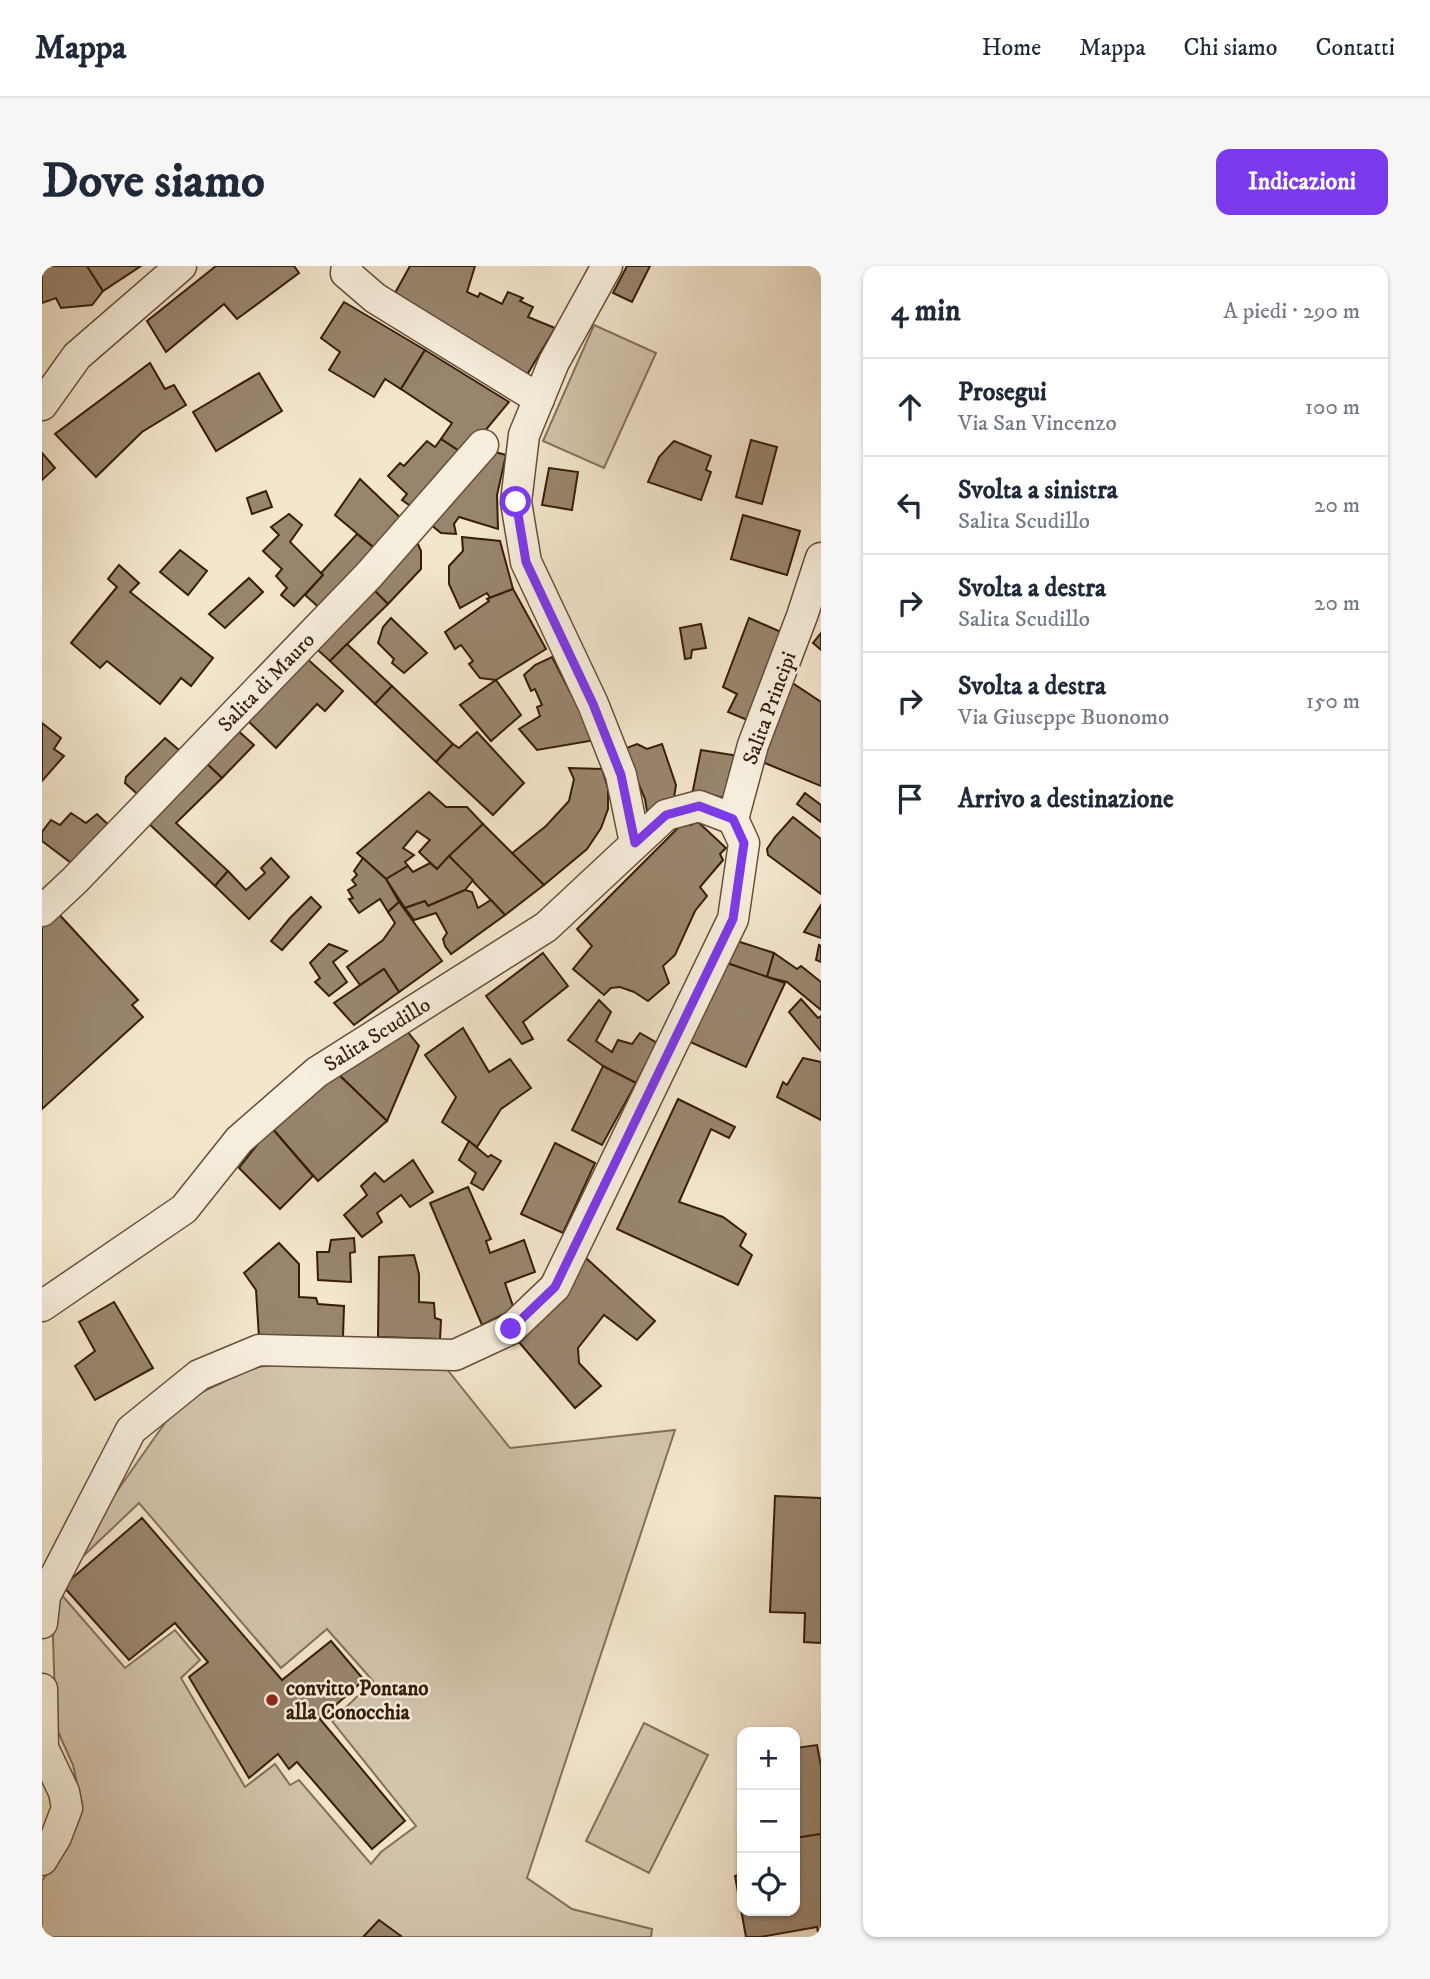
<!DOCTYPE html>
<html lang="it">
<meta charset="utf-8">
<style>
:root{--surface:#fff;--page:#f6f6f7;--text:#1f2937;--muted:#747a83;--line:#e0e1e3;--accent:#7c3aed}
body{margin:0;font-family:"IM FELL DW Pica",serif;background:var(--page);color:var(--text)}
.controls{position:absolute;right:21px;bottom:21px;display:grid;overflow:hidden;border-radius:14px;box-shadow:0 2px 5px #0004}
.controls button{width:63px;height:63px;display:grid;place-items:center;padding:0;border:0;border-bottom:2px solid var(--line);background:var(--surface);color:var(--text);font:35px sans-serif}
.stop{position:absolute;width:21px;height:21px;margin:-16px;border:5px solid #7c3aed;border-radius:50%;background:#fff}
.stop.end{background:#7c3aed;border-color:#fff;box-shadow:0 2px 7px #0008}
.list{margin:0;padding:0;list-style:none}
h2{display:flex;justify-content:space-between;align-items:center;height:91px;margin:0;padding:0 28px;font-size:30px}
h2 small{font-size:23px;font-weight:400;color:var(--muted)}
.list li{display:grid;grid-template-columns:46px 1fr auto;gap:21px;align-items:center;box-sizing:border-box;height:98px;padding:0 28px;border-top:2px solid var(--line)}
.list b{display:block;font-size:26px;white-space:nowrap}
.list p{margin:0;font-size:23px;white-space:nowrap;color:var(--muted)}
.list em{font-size:23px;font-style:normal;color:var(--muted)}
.icon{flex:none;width:38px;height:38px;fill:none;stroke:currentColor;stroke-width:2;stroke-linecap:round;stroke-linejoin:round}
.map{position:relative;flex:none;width:779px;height:1671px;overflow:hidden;border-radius:14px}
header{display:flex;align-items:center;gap:42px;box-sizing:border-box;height:98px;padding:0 35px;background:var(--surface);border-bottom:2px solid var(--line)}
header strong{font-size:33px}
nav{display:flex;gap:38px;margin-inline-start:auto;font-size:24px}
.intro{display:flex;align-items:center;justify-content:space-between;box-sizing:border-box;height:168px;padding:0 42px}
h1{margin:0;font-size:49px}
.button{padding:18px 32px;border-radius:14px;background:var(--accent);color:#fff;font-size:24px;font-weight:700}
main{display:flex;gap:42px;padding:0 42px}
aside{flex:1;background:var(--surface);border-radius:14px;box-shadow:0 2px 5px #0004}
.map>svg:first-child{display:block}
</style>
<header>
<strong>Mappa</strong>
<nav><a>Home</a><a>Mappa</a><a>Chi siamo</a><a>Contatti</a></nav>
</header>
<div class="intro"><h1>Dove siamo</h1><a class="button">Indicazioni</a></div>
<main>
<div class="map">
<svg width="779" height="1671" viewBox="0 0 779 1671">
<rect width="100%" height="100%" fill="#f3e6cd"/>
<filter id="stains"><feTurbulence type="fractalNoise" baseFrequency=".00286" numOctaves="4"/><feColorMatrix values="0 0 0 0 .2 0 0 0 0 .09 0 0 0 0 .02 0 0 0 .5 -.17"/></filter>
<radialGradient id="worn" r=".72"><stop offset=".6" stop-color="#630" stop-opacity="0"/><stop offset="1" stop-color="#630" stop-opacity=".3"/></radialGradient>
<g fill="#d3c4ac" stroke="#86705a" stroke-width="2">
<polygon points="552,59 614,87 562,202 501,175"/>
<polygon points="287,1095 404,1102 468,1182 633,1164 485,1612 530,1643 610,1663 609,1671 0,1671 0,1615 15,1591 40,1539 31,1499 14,1461 10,1343 12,1320 83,1402 133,1364 158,1394 139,1412 203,1521 233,1498 248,1519 257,1514 329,1598 339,1586 374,1560 290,1455 331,1415 285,1363 239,1402 97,1237 36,1295 28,1292 137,1137 213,1101"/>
<polygon points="602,1457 666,1489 607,1607 544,1575"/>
</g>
<g fill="#99856e" stroke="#381c08" stroke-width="2">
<polygon points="0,0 45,0 61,25 50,39 19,42 14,32 0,37"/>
<polygon points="45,0 99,0 61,25"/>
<polygon points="174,0 252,0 257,7 195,53 182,38 124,86 105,55"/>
<polygon points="368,0 433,0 425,26 436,31 438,27 460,38 466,26 481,32 478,35 491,41 486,51 513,62 479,119 348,36"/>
<polygon points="585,0 608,0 590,36 571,27"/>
<polygon points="302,36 383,84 359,123 343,113 332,131 287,104 298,86 279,72"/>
<polygon points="383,84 467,136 423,189 399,173 410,157 359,123"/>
<polygon points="108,97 123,123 132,119 144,139 100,166 54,211 13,168"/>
<polygon points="217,107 240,145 174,185 151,146"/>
<polygon points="399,173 423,189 377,246 360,234 365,228 346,210 358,197 362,200 385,175 393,181"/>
<polygon points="709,174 735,181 720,238 694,231"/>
<polygon points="632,175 669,190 664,204 669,206 659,234 606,216 617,191"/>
<polygon points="446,184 464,189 455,229 456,263 417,251 412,258 414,268 399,267 388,258"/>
<polygon points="0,187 13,202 0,214"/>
<polygon points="507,202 536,206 530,244 500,239"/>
<polygon points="318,213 365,258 337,286 293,249"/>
<polygon points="224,225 230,241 210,248 205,232"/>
<polygon points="247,248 260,259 248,276 281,309 252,340 239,329 245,322 234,310 240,303 221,285 237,269 229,261"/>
<polygon points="701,249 758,265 745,309 689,293"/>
<polygon points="315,268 337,286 281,345 263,329 281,309 279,307"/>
<polygon points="420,271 458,275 471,323 448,332 445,327 418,342 407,318 407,300 421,285"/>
<polygon points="374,274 379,285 379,303 346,338 329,321"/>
<polygon points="138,284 165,305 146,329 118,306"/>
<polygon points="77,299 97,317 88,326 171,392 149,420 139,412 118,438 65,395 58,402 29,377 75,321 66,313"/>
<polygon points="207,312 221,326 183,362 167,348"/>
<polygon points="329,321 346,338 288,395 269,378"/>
<polygon points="471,323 504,383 454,414 438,412 427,398 431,395 419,379 413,383 403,366 447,335 445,333"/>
<polygon points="349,352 385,387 362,407 350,397 352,393 336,377 341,361"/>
<polygon points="707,352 746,369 710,456 686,446 695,428 681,421"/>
<polygon points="659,358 664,382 650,384 649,392 643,393 638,362"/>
<polygon points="779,367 779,384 771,377"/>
<polygon points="305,378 350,420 333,438 288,395"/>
<polygon points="262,390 301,425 283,445 275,438 234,482 203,452"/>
<polygon points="510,391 553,474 495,484 477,463 498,450 495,441 500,439 493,423 489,425 482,409 493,399"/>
<polygon points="743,412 779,436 779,520 713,493"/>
<polygon points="454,414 479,449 449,475 418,439"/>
<polygon points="350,420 411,478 394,496 333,438"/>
<polygon points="0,457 19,472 12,483 22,490 0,515"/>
<polygon points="193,462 212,479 180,512 162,495"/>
<polygon points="435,466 482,517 451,549 394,496 411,478 417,482"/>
<polygon points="123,472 144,490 101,533 83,517 84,511"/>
<polygon points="595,478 605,483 620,478 634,519 632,532 606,551 603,533 582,483"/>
<polygon points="659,484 697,490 686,533 670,529 650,529"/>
<polygon points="162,495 180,512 134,557 186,605 173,620 104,555"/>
<polygon points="527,502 560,503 566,522 566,543 559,562 545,583 502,619 469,588 504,560 527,535 532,513"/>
<polygon points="387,526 404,541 425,541 441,558 395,603 377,586 388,574 375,565 361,582 372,589 363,596 366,600 344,613 315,587"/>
<polygon points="763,527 779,539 779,556 755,538"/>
<polygon points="29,547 44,557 55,548 70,562 33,600 0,575 0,566 9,554 18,559"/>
<polygon points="751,551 779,573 779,628 726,589 725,583 733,571"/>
<polygon points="655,555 684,582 678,588 681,594 658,621 665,630 653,645 633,689 621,700 627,717 606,735 592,726 578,721 569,722 562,729 531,703 550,680 535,663 642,556 649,559"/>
<polygon points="441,558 502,619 463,649 407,590"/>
<polygon points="407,590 431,614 423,624 386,640 383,635 363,642 344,613 366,600 371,606 388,597 395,603"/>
<polygon points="229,592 247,611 207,653 173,620 186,605 204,624 223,607 219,602"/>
<polygon points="321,592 344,613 357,636 346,646 338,633 317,647 307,633 311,632 306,624 314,619 310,614 315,609 312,605"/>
<polygon points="423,624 430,626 436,642 449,634 463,649 409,688 403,680 401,673 405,667 394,647 372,654 363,642 383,635 386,640"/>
<polygon points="269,631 279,641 240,684 229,675 248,652"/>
<polygon points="357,636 400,695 357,726 342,703 318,719 305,701 341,674 353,657 346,646"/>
<polygon points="779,639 779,672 762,666"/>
<polygon points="14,645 96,734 90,739 101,751 0,843 0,658"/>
<polygon points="692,674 732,687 725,711 682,696"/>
<polygon points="287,678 305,685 291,696 305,716 287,730 273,716 278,712 268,697"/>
<polygon points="777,679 779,680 779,696 774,694"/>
<polygon points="501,687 526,720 481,756 491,773 480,778 444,730"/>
<polygon points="732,687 755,703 759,700 779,716 779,744 745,716 725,711"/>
<polygon points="682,696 743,717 704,801 646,775"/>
<polygon points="342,703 357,726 312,759 292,737"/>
<polygon points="759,733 776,752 779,750 779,785 747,746"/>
<polygon points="557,734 569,746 554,775 570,786 576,774 590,778 598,767 615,777 594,817 561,800 526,774"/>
<polygon points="421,762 447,806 468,793 489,822 459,843 435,881 400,856 414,831 383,789"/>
<polygon points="365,765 377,780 345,855 295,807"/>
<polygon points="761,792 779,796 779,854 735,831 741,816 745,819"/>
<polygon points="561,800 594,817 560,879 530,864"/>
<polygon points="295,807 345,855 276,915 229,861"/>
<polygon points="636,833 693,861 687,872 669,863 637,936 681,951 704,968 698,980 710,989 696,1019 575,963"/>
<polygon points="229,861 271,910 238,943 197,902"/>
<polygon points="427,875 446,891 449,889 459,895 441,924 429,917 434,907 417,894"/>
<polygon points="513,877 553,897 521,967 479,948"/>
<polygon points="371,894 391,926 368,941 359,929 335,947 340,956 320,971 302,949 325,929 319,920 333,907 342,916"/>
<polygon points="426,921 449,973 444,975 448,987 482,974 493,1006 463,1017 472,1043 440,1059 388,937"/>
<polygon points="312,972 313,986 308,987 309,1016 276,1014 275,986 287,986 289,974"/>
<polygon points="237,977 257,998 257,1031 274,1032 276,1038 302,1040 301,1071 217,1071 214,1024 202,1007"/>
<polygon points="372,989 377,1008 377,1036 392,1037 393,1052 399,1054 398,1073 336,1071 337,991"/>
<polygon points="544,992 613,1055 595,1074 562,1049 536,1082 537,1097 559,1120 533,1142 476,1075 529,1015"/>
<polygon points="72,1036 111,1102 53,1134 33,1100 53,1085 37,1056"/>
<polygon points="733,1230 779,1232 779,1377 762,1376 763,1347 728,1346"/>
<polygon points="100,1252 240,1414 289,1375 322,1414 278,1453 363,1555 330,1583 255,1496 247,1503 236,1488 207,1512 147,1411 166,1396 133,1357 87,1394 21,1320"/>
<polygon points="775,1479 779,1500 779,1568 753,1572 753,1482"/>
<polygon points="779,1568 779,1671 777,1671 775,1661 718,1671 704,1671 693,1610 700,1608 700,1645 753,1645 753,1572"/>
<polygon points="337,1654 359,1670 358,1671 321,1671"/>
</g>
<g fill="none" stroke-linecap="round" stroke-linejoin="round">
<defs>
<g id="minor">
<polyline points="305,0 304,7 333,32 497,133"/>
<polyline points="565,0 512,96 482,169 474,236 484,296 551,438 579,509 593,577"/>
<polyline points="0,139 35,90 139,0"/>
<polyline points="691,553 711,479 760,350 779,292"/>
<polyline points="0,645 33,614 327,309 441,179"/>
<polyline points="0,1040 142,943 197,874 275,806 504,661 624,549 657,540 691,553"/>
<polyline points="0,1357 3,1330 89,1164 157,1109 217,1084 413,1089 469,1063 513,1021 691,653 702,577 691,553"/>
<polyline points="0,1423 1,1482 22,1526 25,1542 14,1571 0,1594"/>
</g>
</defs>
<use href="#minor" stroke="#674e39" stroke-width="33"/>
<use href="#minor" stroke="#f7efde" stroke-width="30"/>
</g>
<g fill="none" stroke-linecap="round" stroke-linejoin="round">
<polyline stroke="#7c3aed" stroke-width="9" points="469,1063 513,1021 691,653 702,577 691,553 657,540 624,549 593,577 579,509 551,438 484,296 474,236"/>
</g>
<circle fill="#8f2418" stroke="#f7efde" stroke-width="2.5" cx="230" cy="1434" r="7"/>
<g text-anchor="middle" stroke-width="5" stroke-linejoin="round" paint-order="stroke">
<g font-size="21" fill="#381c08" stroke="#f7efde">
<text transform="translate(224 416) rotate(-46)" y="7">Salita di Mauro</text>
<text transform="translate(727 442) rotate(-70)" y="7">Salita Principi</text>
<text transform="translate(335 768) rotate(-32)" y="7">Salita Scudillo</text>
</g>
<g font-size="21" font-weight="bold" fill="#381c08" stroke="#f7efde" text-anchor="start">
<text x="244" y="1429">convitto Pontano<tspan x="244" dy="24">alla Conocchia</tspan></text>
</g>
</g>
<rect width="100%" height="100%" filter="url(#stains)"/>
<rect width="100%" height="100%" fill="url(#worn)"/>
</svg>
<div class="controls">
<button>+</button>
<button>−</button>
<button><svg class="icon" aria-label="locate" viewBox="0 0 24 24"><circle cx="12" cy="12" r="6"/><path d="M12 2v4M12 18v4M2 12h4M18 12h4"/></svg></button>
</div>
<div class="stop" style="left:474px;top:236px"></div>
<div class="stop end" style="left:469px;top:1063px"></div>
</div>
<aside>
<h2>4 min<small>A piedi · 290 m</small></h2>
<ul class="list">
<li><svg class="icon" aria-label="ahead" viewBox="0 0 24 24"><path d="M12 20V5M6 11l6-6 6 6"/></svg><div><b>Prosegui</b><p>Via San Vincenzo</p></div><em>100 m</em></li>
<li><svg class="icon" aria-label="left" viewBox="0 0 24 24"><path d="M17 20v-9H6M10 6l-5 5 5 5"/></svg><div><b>Svolta a sinistra</b><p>Salita Scudillo</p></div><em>20 m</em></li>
<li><svg class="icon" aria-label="right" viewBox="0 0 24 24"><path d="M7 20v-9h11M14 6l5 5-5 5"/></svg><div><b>Svolta a destra</b><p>Salita Scudillo</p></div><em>20 m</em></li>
<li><svg class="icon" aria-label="right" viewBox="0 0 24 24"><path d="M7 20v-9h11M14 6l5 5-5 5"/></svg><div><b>Svolta a destra</b><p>Via Giuseppe Buonomo</p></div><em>150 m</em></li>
<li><svg class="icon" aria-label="arrive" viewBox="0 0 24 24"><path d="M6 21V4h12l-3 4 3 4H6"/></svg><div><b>Arrivo a destinazione</b></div></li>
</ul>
</aside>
</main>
